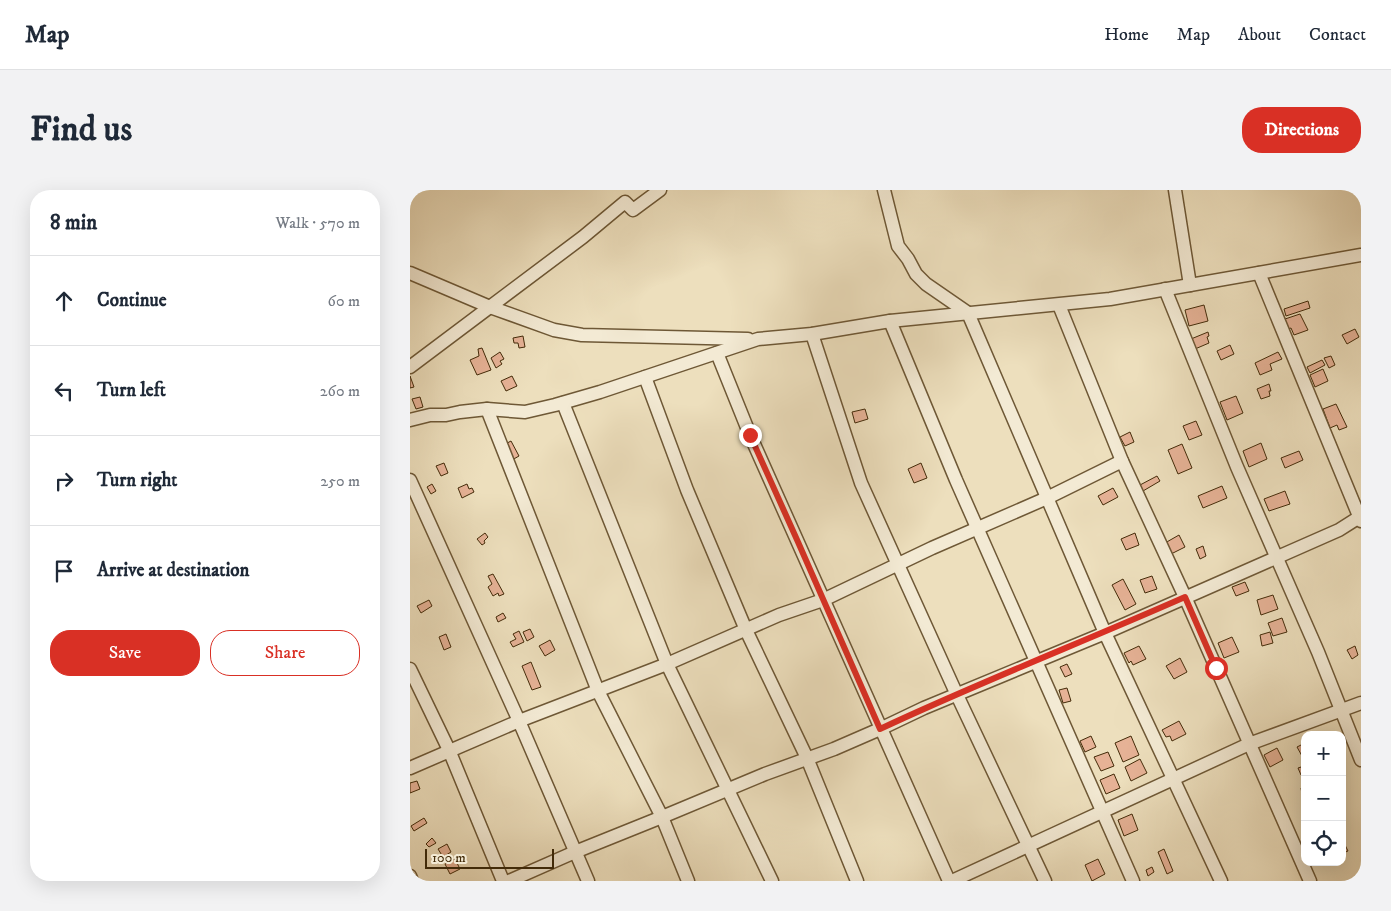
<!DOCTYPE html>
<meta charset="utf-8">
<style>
:root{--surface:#fff;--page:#f2f2f3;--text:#1f2937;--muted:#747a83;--line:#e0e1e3;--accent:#d93025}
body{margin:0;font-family:"IM FELL DW Pica",serif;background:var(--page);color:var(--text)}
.controls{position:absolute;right:15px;bottom:15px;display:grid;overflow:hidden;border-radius:10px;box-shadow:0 5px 20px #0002}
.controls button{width:45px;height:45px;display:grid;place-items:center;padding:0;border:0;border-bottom:1px solid var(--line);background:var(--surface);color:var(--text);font:25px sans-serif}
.scale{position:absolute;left:15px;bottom:12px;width:129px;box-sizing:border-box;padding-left:5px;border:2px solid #432b09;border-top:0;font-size:14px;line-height:18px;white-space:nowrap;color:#432b09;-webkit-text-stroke:4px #f3ead4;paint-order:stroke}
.stop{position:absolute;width:15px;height:15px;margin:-11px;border:4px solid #d93025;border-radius:50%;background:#fff}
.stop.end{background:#d93025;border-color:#fff;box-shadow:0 1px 5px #0008}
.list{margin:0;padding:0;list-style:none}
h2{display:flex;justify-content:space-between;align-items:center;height:65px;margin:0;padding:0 20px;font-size:21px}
h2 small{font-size:16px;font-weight:400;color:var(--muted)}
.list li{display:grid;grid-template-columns:32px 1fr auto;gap:15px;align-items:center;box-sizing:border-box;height:90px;padding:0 20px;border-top:1px solid var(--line)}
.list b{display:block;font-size:19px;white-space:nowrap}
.list em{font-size:16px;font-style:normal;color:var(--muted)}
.actions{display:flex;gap:10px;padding:15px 20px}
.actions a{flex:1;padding:11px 0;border:1px solid var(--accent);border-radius:20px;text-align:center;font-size:18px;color:var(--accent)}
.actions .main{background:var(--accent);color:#fff}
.icon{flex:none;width:28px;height:28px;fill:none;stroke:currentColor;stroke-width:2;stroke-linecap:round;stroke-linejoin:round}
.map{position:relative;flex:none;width:951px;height:691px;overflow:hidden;border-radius:20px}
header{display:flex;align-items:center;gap:30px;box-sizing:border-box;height:70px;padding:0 25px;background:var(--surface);border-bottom:1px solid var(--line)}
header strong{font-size:24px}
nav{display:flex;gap:28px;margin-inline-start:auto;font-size:18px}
.intro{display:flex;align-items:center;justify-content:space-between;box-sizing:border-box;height:120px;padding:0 30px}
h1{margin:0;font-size:35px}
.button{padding:12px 22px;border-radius:20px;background:var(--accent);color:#fff;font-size:18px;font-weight:700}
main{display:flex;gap:30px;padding:0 30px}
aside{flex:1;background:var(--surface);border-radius:20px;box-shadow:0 5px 20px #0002}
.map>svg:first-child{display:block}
</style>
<header>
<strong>Map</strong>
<nav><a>Home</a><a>Map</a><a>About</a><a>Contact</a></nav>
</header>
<div class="intro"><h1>Find us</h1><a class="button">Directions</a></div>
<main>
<aside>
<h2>8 min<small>Walk · 570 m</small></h2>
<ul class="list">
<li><svg class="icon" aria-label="ahead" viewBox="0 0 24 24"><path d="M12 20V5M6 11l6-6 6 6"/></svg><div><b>Continue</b></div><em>60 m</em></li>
<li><svg class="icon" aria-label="left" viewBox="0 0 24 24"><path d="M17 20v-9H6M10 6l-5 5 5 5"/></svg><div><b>Turn left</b></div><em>260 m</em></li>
<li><svg class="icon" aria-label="right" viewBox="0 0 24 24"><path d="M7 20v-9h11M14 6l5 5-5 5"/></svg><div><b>Turn right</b></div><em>250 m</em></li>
<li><svg class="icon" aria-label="arrive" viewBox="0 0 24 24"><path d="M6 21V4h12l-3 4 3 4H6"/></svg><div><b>Arrive at destination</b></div></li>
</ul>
<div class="actions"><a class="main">Save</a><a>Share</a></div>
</aside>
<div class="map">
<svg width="951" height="691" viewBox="0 0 951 691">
<rect width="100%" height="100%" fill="#eddfbd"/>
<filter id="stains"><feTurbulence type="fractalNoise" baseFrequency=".004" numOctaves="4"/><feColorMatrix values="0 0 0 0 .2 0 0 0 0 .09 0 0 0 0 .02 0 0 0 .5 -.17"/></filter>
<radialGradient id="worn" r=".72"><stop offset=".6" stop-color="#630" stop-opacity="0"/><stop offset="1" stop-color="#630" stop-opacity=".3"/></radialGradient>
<g fill="#e6b296" stroke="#432b09">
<polygon points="898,111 900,118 876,126 874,119"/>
<polygon points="794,115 798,131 779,136 775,120"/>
<polygon points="890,124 898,140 884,145 881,138 878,139 875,129"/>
<polygon points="945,139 949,147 937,154 932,145"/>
<polygon points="798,142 799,146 797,147 799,153 785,159 781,149"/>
<polygon points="113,146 115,157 109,158 108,153 104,153 103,148"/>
<polygon points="820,155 824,164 811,170 807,161"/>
<polygon points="72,158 81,180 67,185 60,170 69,166 68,159"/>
<polygon points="90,162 94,169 90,171 92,174 86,178 81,168"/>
<polygon points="868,162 872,169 860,174 862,180 850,185 845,173"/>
<polygon points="921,166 925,175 919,178 914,168"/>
<polygon points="912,170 915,175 900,183 897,177"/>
<polygon points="913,179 918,191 905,197 900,185"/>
<polygon points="0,186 4,197 0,198"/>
<polygon points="102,186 107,196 96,201 91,191"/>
<polygon points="859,194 861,201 859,201 860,206 851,209 847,199"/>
<polygon points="826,206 833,223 817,230 810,212"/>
<polygon points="10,207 13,217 6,219 2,209"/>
<polygon points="926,214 937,237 929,240 927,235 920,238 913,219"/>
<polygon points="455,219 458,229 445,233 442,222"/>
<polygon points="786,231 792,245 779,250 773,236"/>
<polygon points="720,242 724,252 715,256 710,247"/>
<polygon points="101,251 109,266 95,274 86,259"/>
<polygon points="851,253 857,269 839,277 833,261"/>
<polygon points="772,254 782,278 768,284 758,260"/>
<polygon points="889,261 893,270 875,278 871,268"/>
<polygon points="34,273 38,283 31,286 26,276"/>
<polygon points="511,273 517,288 504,293 498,279"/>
<polygon points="747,286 750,291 733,301 730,295"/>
<polygon points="22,294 26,301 21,304 17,297"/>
<polygon points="57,294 59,299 62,298 64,302 52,308 48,298"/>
<polygon points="812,296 817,308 793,318 788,306"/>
<polygon points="703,298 708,307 693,315 688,306"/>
<polygon points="875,301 880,314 859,321 854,309"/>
<polygon points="75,343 78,347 74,351 75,353 72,355 67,349"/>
<polygon points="725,343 729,355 716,360 711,349"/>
<polygon points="769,345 775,357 761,364 755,353"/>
<polygon points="793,356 796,366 790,369 786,359"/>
<polygon points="83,384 94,404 89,406 88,403 83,406 78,397 82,394 78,386"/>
<polygon points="742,386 747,399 735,403 730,390"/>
<polygon points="713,389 726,414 715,420 702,395"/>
<polygon points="835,392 839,401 826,406 822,397"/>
<polygon points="863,405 868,419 851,425 847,410"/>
<polygon points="19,410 22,416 11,423 7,416"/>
<polygon points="93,423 96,428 88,432 86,427"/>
<polygon points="872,428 877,442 863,446 858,433"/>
<polygon points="120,439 124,447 117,451 113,442"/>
<polygon points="109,441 114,452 103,457 100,452 106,449 103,444"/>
<polygon points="860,442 863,453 852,456 850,445"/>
<polygon points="36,444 41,457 34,460 29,447"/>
<polygon points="822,447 829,462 814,468 808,453"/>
<polygon points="140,450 145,460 135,466 129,456"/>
<polygon points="729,456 736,469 723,475 721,471 719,473 714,463"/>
<polygon points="945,456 948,465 942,469 937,460"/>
<polygon points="770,468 777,482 764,489 756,476"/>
<polygon points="121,472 131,497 122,500 112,476"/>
<polygon points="657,474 662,484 655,487 650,477"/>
<polygon points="657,498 661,511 653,513 649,500"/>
<polygon points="769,531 776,544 762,551 760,546 756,547 752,540"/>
<polygon points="681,546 686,557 675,562 670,551"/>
<polygon points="721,546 729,565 713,572 705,553"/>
<polygon points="895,553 895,565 892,566 887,557"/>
<polygon points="867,558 873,570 860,577 854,565"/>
<polygon points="698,562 704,576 691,581 684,567"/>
<polygon points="730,569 737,583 721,591 715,577"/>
<polygon points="891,577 894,584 891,585 888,578"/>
<polygon points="704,584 710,598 696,604 690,590"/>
<polygon points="7,591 10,599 0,603 0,593"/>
<polygon points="895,597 895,610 893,610 891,598"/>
<polygon points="722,624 728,640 714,646 708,630"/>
<polygon points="14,628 17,633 4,641 1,636"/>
<polygon points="22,648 26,653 19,657 16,654"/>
<polygon points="37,654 41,662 33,667 28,659"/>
<polygon points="935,655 938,661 933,663 932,656"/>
<polygon points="754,659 763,681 757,684 748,662"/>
<polygon points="45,669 50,679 40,684 35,674"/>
<polygon points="688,669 695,684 682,691 675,675"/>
<polygon points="742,677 744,682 738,686 736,680"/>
</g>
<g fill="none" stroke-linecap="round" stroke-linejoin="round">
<defs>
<g id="minor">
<polyline points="474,0 488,56 498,69 506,84 516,94 558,123 695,443 811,691"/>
<polyline points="765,0 780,95"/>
<polyline points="0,83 80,117 144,140 172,145 338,149"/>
<polyline points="849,83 951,331"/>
<polyline points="755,99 827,277 908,462 951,570"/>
<polyline points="649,115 712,271 775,407 900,691"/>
<polyline points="480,131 546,290 723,691"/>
<polyline points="402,144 451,293 547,505 635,691"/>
<polyline points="307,163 340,245 539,691"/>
<polyline points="0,177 173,47 215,12 223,20 250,0"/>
<polyline points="235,187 277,300 336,440 397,568 447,691"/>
<polyline points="153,213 257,474 362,691"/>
<polyline points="77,219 188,501 252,627 278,691"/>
<polyline points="0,230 20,225 36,225 50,222 77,219 115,222 145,215 190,202 348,149 402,144 480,131 700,109 951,65"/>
<polyline points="0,290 109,531 178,691"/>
<polyline points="0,479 39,560 93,691"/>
<polyline points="0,578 109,531 257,474 369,425 413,410 522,358 637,308 712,271"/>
<polyline points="0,686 2,691"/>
<polyline points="99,691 165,662 252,627 355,584 424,559 470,539 514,518 695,443 929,340 951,326"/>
<polyline points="542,691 839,554 951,513"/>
</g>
</defs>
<use href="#minor" stroke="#6e5836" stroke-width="15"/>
<use href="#minor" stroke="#f3ead4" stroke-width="12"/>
</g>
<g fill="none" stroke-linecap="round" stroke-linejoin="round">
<path stroke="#d93025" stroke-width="6" d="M340,245L388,352L470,539C570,492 673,452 775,407L806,478"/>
</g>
<rect width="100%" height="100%" filter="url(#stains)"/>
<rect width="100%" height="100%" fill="url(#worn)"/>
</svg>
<div class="controls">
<button>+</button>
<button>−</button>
<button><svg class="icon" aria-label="locate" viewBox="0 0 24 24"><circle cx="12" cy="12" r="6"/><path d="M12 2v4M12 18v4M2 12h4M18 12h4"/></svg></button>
</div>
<div class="scale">100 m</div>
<div class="stop" style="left:806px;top:478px"></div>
<div class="stop end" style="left:340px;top:245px"></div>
</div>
</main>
